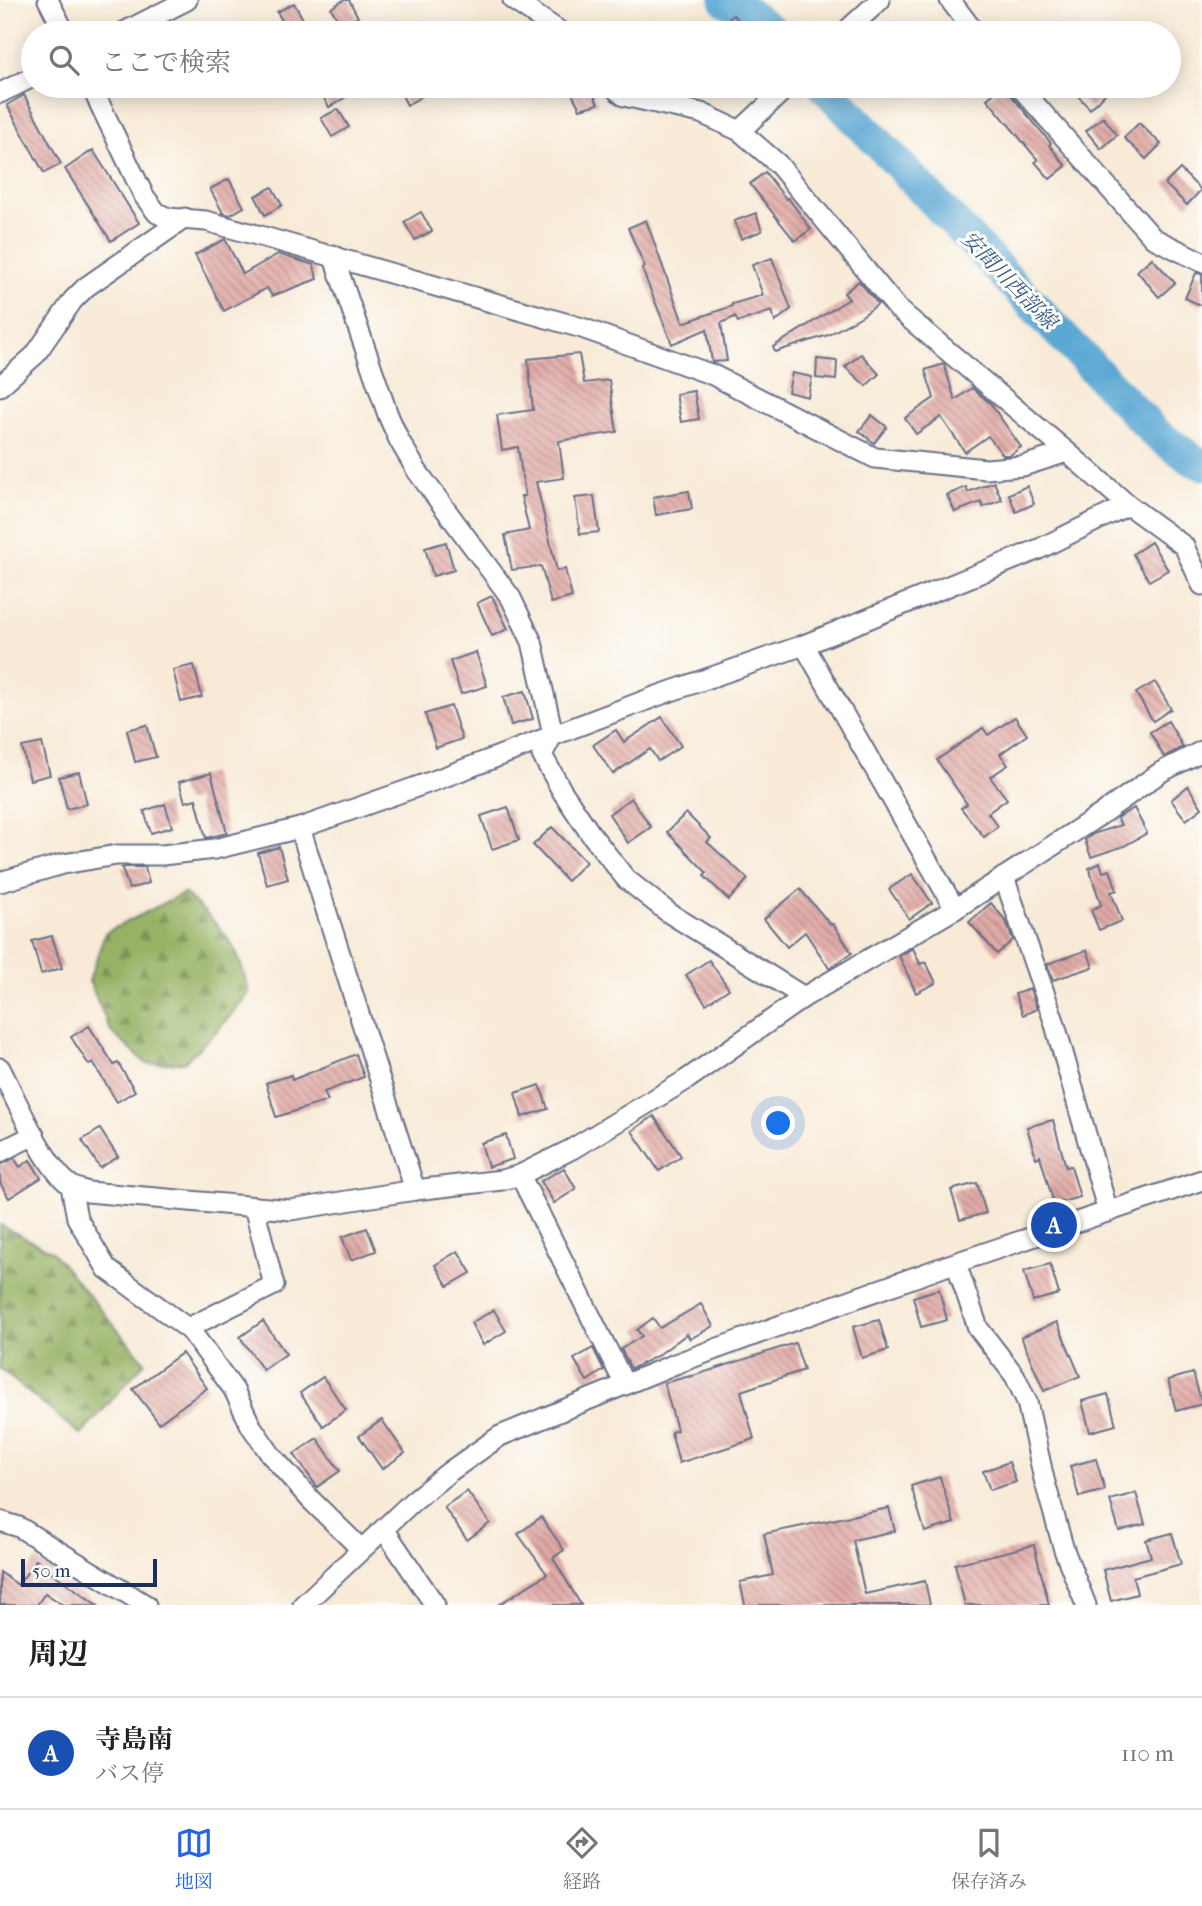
<!DOCTYPE html>
<html lang="ja">
<meta charset="utf-8">
<style>
:root{--surface:#fff;--page:#f6f6f6;--text:#222;--muted:#767676;--line:#e0e0e0;--accent:#2563eb}
body{margin:0;font-family:"IM FELL French Canon","Noto Serif JP",serif;background:var(--page);color:var(--text)}
.scale{position:absolute;left:21px;bottom:18px;width:136px;box-sizing:border-box;padding-left:7px;border:4px solid #1b2f5e;border-top:0;font-size:19px;line-height:24px;white-space:nowrap;color:#1b2f5e;-webkit-text-stroke:5px #fdfcf7;paint-order:stroke}
.you{position:absolute;left:779px;top:1124px;width:24px;height:24px;margin:-18px;border:5px solid #fff;border-radius:50%;background:#1a73e8;box-shadow:0 0 0 10px #1a73e833}
.badge{display:grid;place-items:center;width:46px;height:46px;border-radius:50%;background:var(--accent);color:#fff;font-size:23px;font-weight:700}
.pin{position:absolute;translate:-50% -50%;border:4px solid #fff;box-shadow:0 2px 7px #0006}
.list{margin:0;padding:0;list-style:none}
h2{display:flex;justify-content:space-between;align-items:center;height:91px;margin:0;padding:0 28px;font-size:30px}
h2 small{font-size:23px;font-weight:400;color:var(--muted)}
.list li{display:grid;grid-template-columns:46px 1fr auto;gap:21px;align-items:center;box-sizing:border-box;height:112px;padding:0 28px;border-top:2px solid var(--line)}
.list b{display:block;font-size:26px;white-space:nowrap}
.list p{margin:0;font-size:23px;white-space:nowrap;color:var(--muted)}
.list em{font-size:23px;font-style:normal;color:var(--muted)}
.icon{flex:none;width:38px;height:38px;fill:none;stroke:currentColor;stroke-width:2;stroke-linecap:round;stroke-linejoin:round}
.map{position:relative;flex:none;width:1202px;height:1605px;overflow:hidden}
.search{position:absolute;background:var(--surface);box-shadow:0 4px 18px #0003;left:21px;right:21px;top:21px;height:77px;display:flex;align-items:center;gap:18px;box-sizing:border-box;padding:0 24px;border-radius:38px;color:var(--muted);font-size:26px}
.sheet{height:203px;background:var(--surface)}
nav{display:flex;justify-content:space-around;align-items:center;box-sizing:border-box;height:98px;border-top:2px solid var(--line);background:var(--surface);font-size:19px;color:var(--muted)}
nav a{display:grid;justify-items:center;gap:4px}
nav .on{color:var(--accent)}
.map>svg:first-child{display:block}
</style>
<div class="map">
<svg width="1202" height="1605" viewBox="0 0 1202 1605">
<defs>
<pattern id="forest-firs" width="22" height="20" patternUnits="userSpaceOnUse" patternTransform="scale(1.75)"><rect width="22" height="20" fill="#97b265"/><path d="M5 1l3.5 6h-7zM16 11l3.5 6h-7z" fill="#7a9156"/></pattern>
<pattern id="building-back-hatch" width="6" height="6" patternUnits="userSpaceOnUse" patternTransform="scale(1.75)"><rect width="6" height="6" fill="#e1aaa6"/><path d="M-1 5l2 2M0 0l6 6M5-1l2 2" fill="none" stroke="#b68b8a"/></pattern>
</defs>
<rect width="100%" height="100%" fill="#fdfcf7"/>
<filter id="ink" filterUnits="userSpaceOnUse"><feTurbulence type="fractalNoise" baseFrequency=".0143" numOctaves="2"/><feDisplacementMap in="SourceGraphic" scale="14" xChannelSelector="R" yChannelSelector="G"/><feConvolveMatrix kernelMatrix="1 2 1 2 8 2 1 2 1" color-interpolation-filters="sRGB"/></filter>
<filter id="wash" filterUnits="userSpaceOnUse"><feTurbulence type="fractalNoise" baseFrequency=".00686" numOctaves="4" result="noise"/><feDisplacementMap in="SourceGraphic" scale="28" xChannelSelector="R" yChannelSelector="G"/><feGaussianBlur stdDeviation="1.57" result="paint"/><feColorMatrix in="noise" values="0 0 0 0 0 0 0 0 0 0 0 0 0 0 0 0 0 1.4 0 .05"/><feComposite in="paint" operator="in"/></filter>
<g filter="url(#wash)">
<rect width="100%" height="100%" fill="#f8ead7"/>
<g fill="url(#forest-firs)" stroke="#597062" stroke-width="2">
<path d="M184,893C222,929 237,939 249,993L219,1029L184,1062L147,1064L111,1032L89,981L105,933Z"/>
<polygon points="0,1225 51,1251 145,1362 81,1435 0,1369"/>
</g>
<g fill="none" stroke-linecap="round" stroke-linejoin="round">
<g stroke="#5ba8d4" stroke-width="33">
<polyline points="726,0 739,7 774,33"/>
<polyline points="824,86 1156,434 1193,460 1202,464"/>
</g>
</g>
<g id="blocks">
<g fill="url(#building-back-hatch)">
<polygon points="344,0 349,0 358,17 341,26 331,8"/>
<polygon points="294,3 304,21 311,33 289,33 277,12"/>
<polygon points="733,15 753,33 715,33"/>
<polygon points="317,86 340,86 346,97 329,107"/>
<polygon points="397,86 419,86 424,95 407,105"/>
<polygon points="568,86 590,86 598,104 580,109"/>
<polygon points="1003,86 1051,143 1049,145 1066,166 1050,179 1035,162 1038,160 987,99"/>
<polygon points="1069,86 1098,86 1105,94 1090,109"/>
<polygon points="24,95 61,164 44,173 7,105"/>
<polygon points="338,109 349,127 332,137 321,118"/>
<polygon points="1103,117 1117,135 1101,149 1086,131"/>
<polygon points="1139,123 1161,144 1146,159 1124,138"/>
<polygon points="93,150 139,223 111,241 65,169"/>
<polygon points="1180,169 1201,190 1187,205 1165,184"/>
<polygon points="765,172 786,199 788,198 811,229 795,241 750,184"/>
<polygon points="229,179 244,207 230,215 223,213 210,189"/>
<polygon points="272,187 282,205 265,215 255,196"/>
<polygon points="421,212 432,231 415,240 404,222"/>
<polygon points="756,213 762,231 741,239 734,221"/>
<polygon points="646,220 683,323 732,306 732,304 763,295 752,265 772,258 791,309 775,322 772,311 738,322 734,315 735,317 721,323 727,361 712,362 707,329 672,344 642,269 645,267 628,228"/>
<polygon points="225,239 243,274 278,254 314,265 317,279 272,296 267,288 224,311 195,255"/>
<polygon points="1152,258 1175,283 1159,297 1137,271"/>
<polygon points="1196,273 1202,274 1202,306 1185,298"/>
<polygon points="859,281 878,304 862,316 828,335 775,352 773,347 849,299 844,293"/>
<polygon points="579,354 584,383 609,380 617,432 559,441 564,478 536,482 557,571 565,569 572,597 551,603 541,566 512,570 505,535 529,530 521,496 525,496 518,447 502,450 497,415 533,410 528,359"/>
<polygon points="861,354 879,374 866,386 845,367"/>
<polygon points="817,359 837,361 836,380 816,378"/>
<polygon points="944,364 955,400 972,388 990,403 1021,447 1010,455 1003,455 988,436 965,452 941,417 916,434 905,418 934,398 925,370"/>
<polygon points="792,373 812,377 808,397 788,392"/>
<polygon points="694,391 699,419 681,422 676,394"/>
<polygon points="872,415 887,427 874,443 859,431"/>
<polygon points="994,482 1002,500 983,507 981,502 955,512 947,495 966,487 968,492"/>
<polygon points="1027,486 1034,504 1016,512 1009,494"/>
<polygon points="689,491 692,509 656,515 653,497"/>
<polygon points="594,496 599,532 580,534 575,498"/>
<polygon points="446,542 454,570 433,576 425,548"/>
<polygon points="1151,542 1168,570 1149,581 1133,554"/>
<polygon points="492,596 508,629 492,636 477,603"/>
<polygon points="476,652 487,686 461,694 450,661"/>
<polygon points="194,665 202,697 181,702 173,670"/>
<polygon points="1155,682 1171,709 1153,721 1136,693"/>
<polygon points="525,691 533,719 511,725 503,697"/>
<polygon points="451,706 462,739 436,748 425,714"/>
<polygon points="662,717 681,746 658,761 650,749 613,774 593,745 616,730 624,742"/>
<polygon points="1015,717 1027,735 1000,754 1008,765 990,777 1007,799 988,813 998,826 984,837 961,808 967,804 937,760 983,728 988,735"/>
<polygon points="1168,721 1183,747 1164,757 1150,732"/>
<polygon points="147,725 156,757 135,762 127,730"/>
<polygon points="42,743 50,775 30,780 22,747"/>
<polygon points="79,772 87,804 67,809 59,777"/>
<polygon points="211,773 227,833 206,838 196,799 185,802 179,782"/>
<polygon points="1188,786 1202,808 1186,820 1171,800"/>
<polygon points="631,798 651,827 628,843 609,814"/>
<polygon points="165,804 172,827 151,833 144,811"/>
<polygon points="508,807 519,840 492,849 481,816"/>
<polygon points="1134,808 1147,833 1124,846 1091,857 1085,840 1093,834 1121,825 1117,818"/>
<polygon points="686,813 711,838 707,842 748,879 729,900 704,876 707,873 667,832"/>
<polygon points="552,827 586,862 567,881 533,845"/>
<polygon points="279,847 288,879 267,885 258,853"/>
<polygon points="1100,863 1103,872 1110,870 1117,890 1111,892 1122,921 1099,930 1091,910 1101,905 1089,868"/>
<polygon points="126,867 145,867 149,883 129,889 122,868"/>
<polygon points="912,874 932,903 909,919 889,889"/>
<polygon points="800,889 831,925 833,924 852,953 829,968 805,932 787,947 764,919"/>
<polygon points="991,903 1006,921 1013,940 997,954 969,922"/>
<polygon points="52,936 62,968 41,974 32,941"/>
<polygon points="913,948 920,964 926,962 936,983 916,993 899,956"/>
<polygon points="1087,950 1093,967 1053,980 1047,964"/>
<polygon points="709,960 729,989 706,1004 686,975"/>
<polygon points="1030,989 1037,1009 1023,1015 1015,994"/>
<polygon points="89,1026 114,1065 118,1063 135,1091 117,1102 93,1063 89,1065 71,1037"/>
<polygon points="356,1054 364,1077 324,1092 328,1101 276,1117 266,1083 291,1075 292,1080"/>
<polygon points="540,1085 548,1109 522,1117 515,1093"/>
<polygon points="654,1116 681,1156 659,1171 632,1131"/>
<polygon points="1053,1120 1066,1167 1071,1166 1080,1197 1054,1204 1040,1156 1036,1158 1027,1127"/>
<polygon points="100,1129 118,1157 100,1168 82,1140"/>
<polygon points="506,1135 513,1159 488,1167 481,1143"/>
<polygon points="14,1158 20,1167 30,1160 41,1178 9,1198 0,1183 0,1165"/>
<polygon points="564,1168 576,1189 554,1203 541,1181"/>
<polygon points="977,1183 986,1213 960,1220 951,1190"/>
<polygon points="367,1228 376,1251 351,1260 342,1237"/>
<polygon points="458,1251 471,1273 448,1286 435,1265"/>
<polygon points="1050,1264 1059,1294 1033,1301 1024,1271"/>
<polygon points="939,1289 947,1320 921,1327 913,1297"/>
<polygon points="701,1304 713,1326 690,1339 687,1334 657,1356 631,1369 621,1349 642,1336 637,1330 653,1318 660,1328"/>
<polygon points="494,1310 506,1331 483,1345 471,1323"/>
<polygon points="879,1320 888,1350 862,1358 853,1327"/>
<polygon points="263,1321 286,1354 263,1370 240,1337"/>
<polygon points="1057,1322 1080,1376 1044,1391 1021,1337"/>
<polygon points="795,1343 804,1370 741,1391 754,1439 679,1463 671,1432 677,1430 664,1383 690,1376 690,1377"/>
<polygon points="593,1348 604,1370 587,1381 574,1359"/>
<polygon points="182,1353 207,1388 159,1423 133,1389"/>
<polygon points="1193,1373 1202,1404 1176,1411 1168,1380"/>
<polygon points="323,1377 346,1410 323,1426 300,1393"/>
<polygon points="1108,1394 1116,1425 1090,1432 1082,1401"/>
<polygon points="382,1420 405,1453 382,1469 359,1436"/>
<polygon points="317,1438 340,1471 317,1487 294,1454"/>
<polygon points="1096,1459 1105,1490 1079,1497 1070,1466"/>
<polygon points="1009,1462 1016,1482 990,1490 983,1471"/>
<polygon points="940,1477 954,1523 925,1532 911,1486"/>
<polygon points="467,1491 490,1523 467,1540 444,1507"/>
<polygon points="1136,1493 1145,1524 1119,1531 1110,1500"/>
<polygon points="889,1508 895,1531 853,1540 865,1594 925,1581 930,1605 745,1605 740,1582 773,1575 764,1534"/>
<polygon points="541,1517 564,1550 553,1558 581,1605 498,1605 547,1574 518,1534"/>
<polygon points="1172,1533 1181,1564 1133,1577 1137,1594 1111,1601 1103,1570 1151,1557 1146,1540"/>
<polygon points="1034,1545 1049,1605 965,1605 955,1564"/>
<polygon points="36,1560 58,1577 97,1605 63,1605 45,1593 37,1605 0,1605 0,1572 18,1585"/>
</g>
</g>
</g>
<g filter="url(#ink)">
<use href="#blocks" fill-opacity="0" stroke="#687088" stroke-width="2"/>
<g fill="none" stroke-linecap="round" stroke-linejoin="round">
<defs>
<g id="minor">
<polyline points="48,0 65,33"/>
<polyline points="513,0 562,33"/>
<polyline points="950,0 975,33"/>
<polyline points="122,33 187,0"/>
<polyline points="844,33 880,0"/>
<polyline points="91,86 144,196 157,213 168,218 206,221 264,237 582,328 713,375 875,458 986,469 1023,466 1067,452 1128,505"/>
<polyline points="612,86 624,96 701,113 740,131 778,164 898,309 1067,452"/>
<polyline points="1019,86 1153,238 1202,262"/>
<polyline points="0,93 33,77"/>
<polyline points="740,131 788,86"/>
<polyline points="333,255 388,415 399,440 417,471 511,598 532,642 553,734 542,755 562,791 590,833 626,879 669,913 804,997"/>
<polyline points="0,386 35,355 73,300 86,287 185,218"/>
<polyline points="804,645 955,909"/>
<polyline points="300,828 415,1190"/>
<polyline points="1004,877 1054,1021 1108,1212"/>
<polyline points="0,882 63,864 117,855 162,855 215,849 300,828 436,780 657,696 804,645 1039,549 1128,505 1184,546 1202,585"/>
<path d="M0,1068C15,1097 46,1171 72,1186C77,1189 83,1190 88,1192L291,1210L415,1190L502,1180L520,1175L572,1149L686,1080L804,997L955,909L1100,815L1161,772L1202,751"/>
<polyline points="0,1152 34,1135"/>
<polyline points="520,1175 625,1385"/>
<polyline points="71,1186 77,1218 107,1269 190,1330 234,1390 251,1426 271,1455 311,1500 361,1549"/>
<polyline points="956,1263 978,1328 1015,1376 1027,1402 1044,1479 1064,1550 1086,1605"/>
<polyline points="188,1328 274,1285 254,1207"/>
<polyline points="0,1521 19,1527 146,1605"/>
<polyline points="384,1529 435,1605"/>
<polyline points="303,1605 413,1501 449,1472 500,1436 675,1364 814,1313 946,1266 1202,1180"/>
</g>
</defs>
<use href="#minor" stroke="#687088" stroke-width="23"/>
<use href="#minor" stroke="#fff" stroke-width="19"/>
</g>
</g>
<g text-anchor="middle" stroke-width="6" stroke-linejoin="round" paint-order="stroke">
<g font-size="21" font-style="italic" fill="#315987" stroke="#fdfcf7">
<text transform="translate(1009 280) rotate(46)" y="7">安間川西部線</text>
</g>
</g>
</svg>
<div class="scale">50 m</div>
<div class="you"></div>
<div class="pin badge" style="left:1054px;top:1225px;background:#1a4fb4">A</div>
<div class="search"><svg class="icon" aria-label="search" viewBox="0 0 24 24"><circle cx="10" cy="10" r="6"/><path d="M15 15l6 6"/></svg>ここで検索</div>
</div>
<section class="sheet">
<h2>周辺<small></small></h2>
<ul class="list">
<li><span class="badge" style="background:#1a4fb4">A</span><div><b>寺島南</b><p>バス停</p></div><em>110 m</em></li>
</ul>
</section>
<nav>
<a class="on"><svg class="icon" aria-label="map" viewBox="0 0 24 24"><path d="M3 6l6-2 6 2 6-2v14l-6 2-6-2-6 2zM9 4v14M15 6v14"/></svg>地図</a>
<a><svg class="icon" aria-label="directions" viewBox="0 0 24 24"><path d="M12 3l9 9-9 9-9-9zM9 14v-3h6M13 9l2 2-2 2"/></svg>経路</a>
<a><svg class="icon" aria-label="saved" viewBox="0 0 24 24"><path d="M7 4h10v16l-5-4-5 4z"/></svg>保存済み</a>
</nav>
